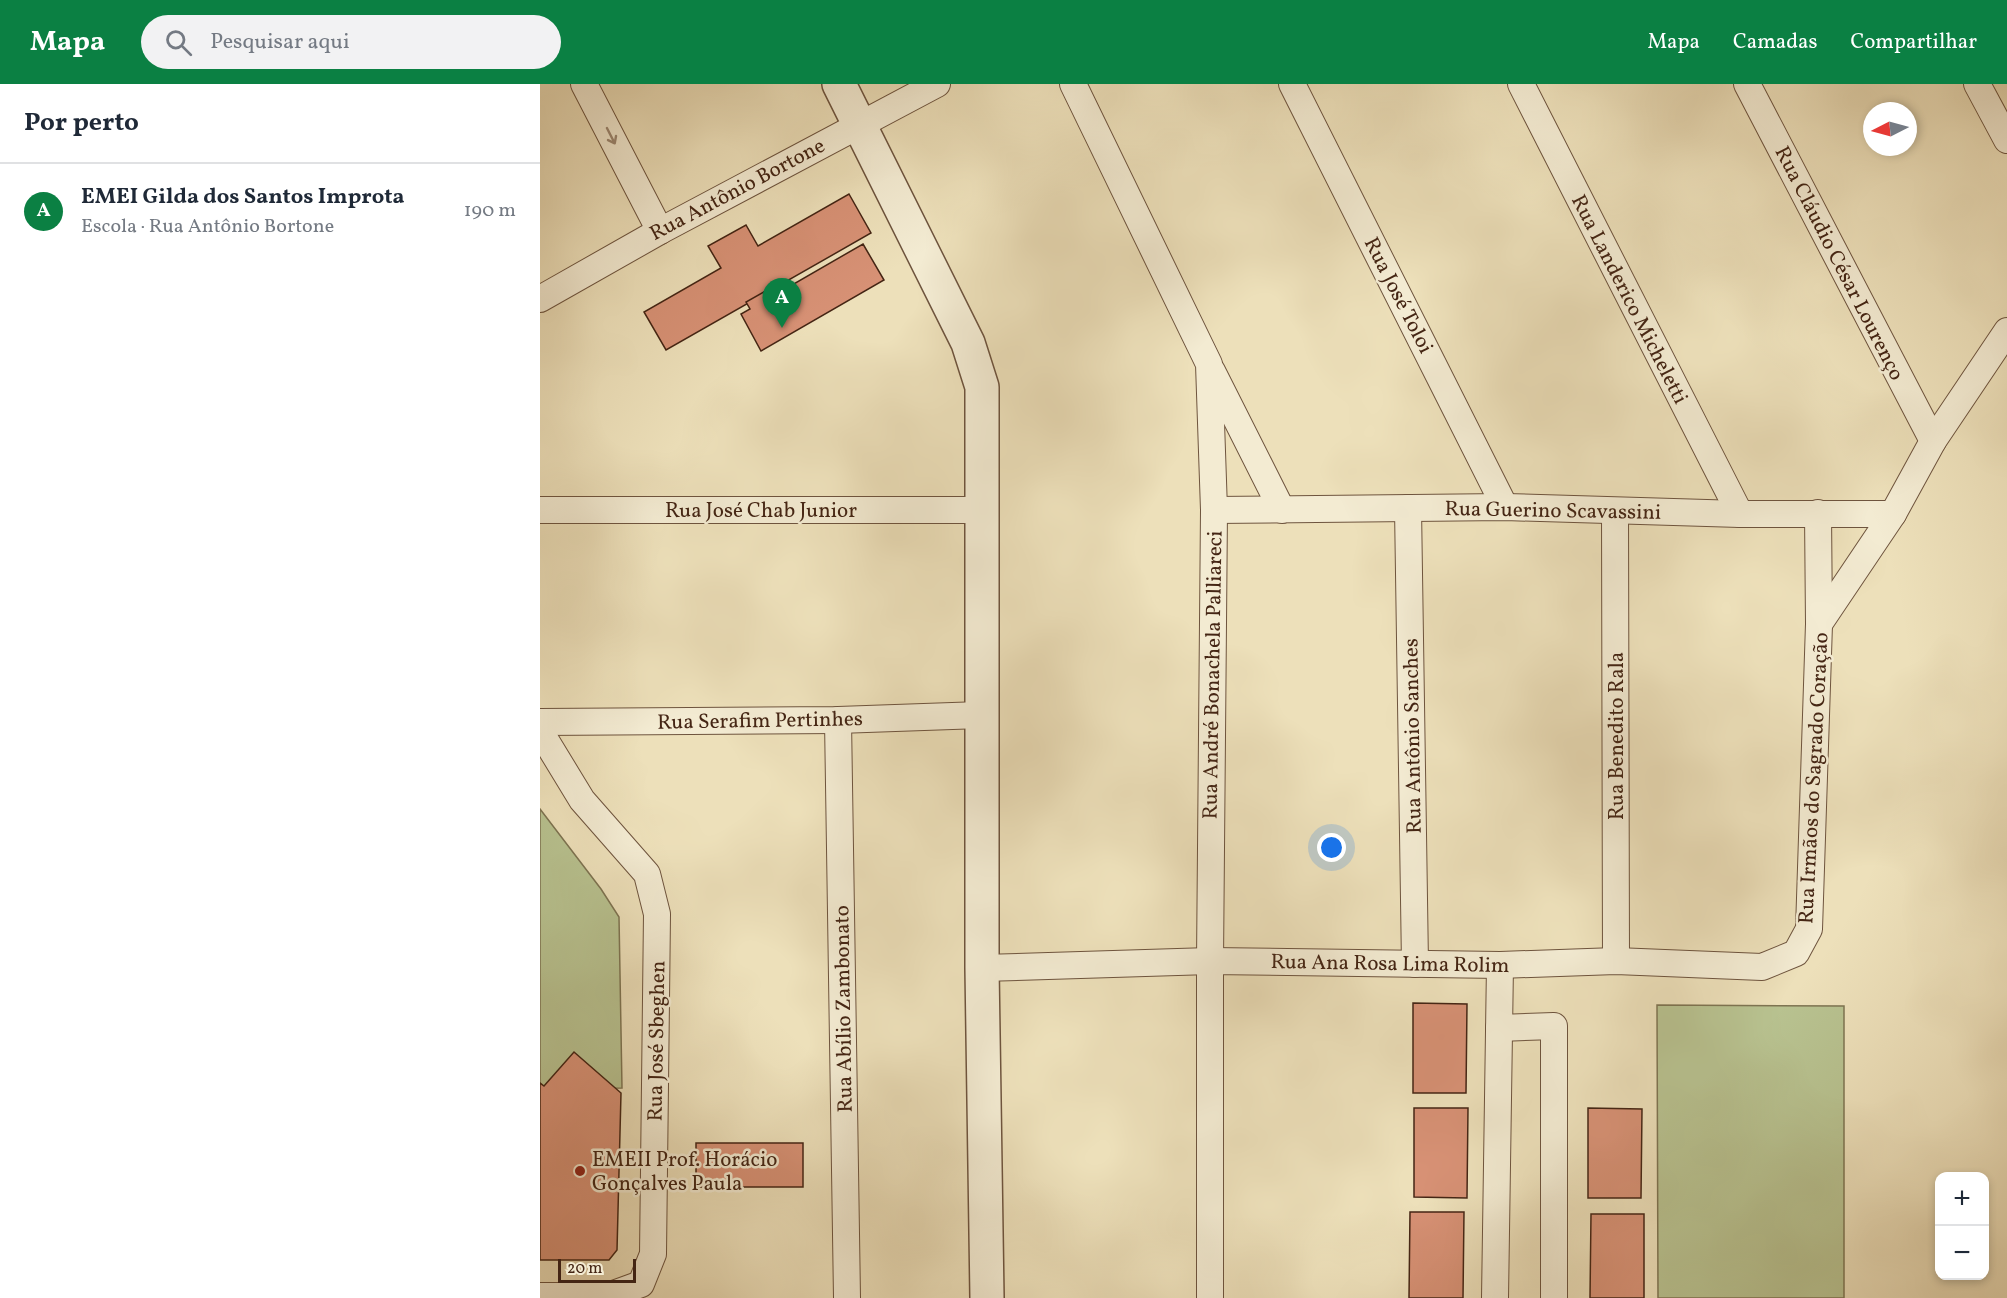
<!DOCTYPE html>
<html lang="pt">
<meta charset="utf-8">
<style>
:root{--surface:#fff;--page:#f2f2f3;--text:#1f2937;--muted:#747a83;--line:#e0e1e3;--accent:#0b8043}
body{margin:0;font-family:Vollkorn,serif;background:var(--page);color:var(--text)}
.controls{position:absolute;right:18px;bottom:18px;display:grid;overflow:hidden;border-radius:12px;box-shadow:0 3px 9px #0003}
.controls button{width:54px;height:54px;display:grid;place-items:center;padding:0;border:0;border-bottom:2px solid var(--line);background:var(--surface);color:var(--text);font:30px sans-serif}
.compass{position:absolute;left:1323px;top:18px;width:54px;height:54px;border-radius:50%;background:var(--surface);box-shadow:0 3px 9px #0003;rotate:264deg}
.scale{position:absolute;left:18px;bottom:15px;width:78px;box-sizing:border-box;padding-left:6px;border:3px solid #442514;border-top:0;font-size:16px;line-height:21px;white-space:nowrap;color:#442514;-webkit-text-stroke:4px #f3ebd2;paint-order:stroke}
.you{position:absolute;left:792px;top:764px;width:21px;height:21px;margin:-15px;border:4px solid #fff;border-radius:50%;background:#1a73e8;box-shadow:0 0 0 9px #1a73e833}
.badge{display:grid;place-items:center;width:39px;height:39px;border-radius:50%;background:var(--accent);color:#fff;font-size:20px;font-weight:700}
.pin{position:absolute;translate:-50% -50px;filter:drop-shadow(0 2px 3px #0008)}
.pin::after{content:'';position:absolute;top:32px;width:21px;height:18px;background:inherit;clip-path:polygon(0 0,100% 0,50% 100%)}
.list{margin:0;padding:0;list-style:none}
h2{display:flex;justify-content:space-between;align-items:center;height:78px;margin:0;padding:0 24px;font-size:26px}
h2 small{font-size:20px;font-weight:400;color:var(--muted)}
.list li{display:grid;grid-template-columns:39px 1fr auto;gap:18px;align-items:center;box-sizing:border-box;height:96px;padding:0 24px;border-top:2px solid var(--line)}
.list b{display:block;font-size:22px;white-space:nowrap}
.list p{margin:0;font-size:20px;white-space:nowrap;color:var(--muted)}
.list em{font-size:20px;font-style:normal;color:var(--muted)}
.icon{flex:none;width:33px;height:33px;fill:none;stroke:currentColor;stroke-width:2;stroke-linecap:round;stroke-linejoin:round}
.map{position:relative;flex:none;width:1467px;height:1214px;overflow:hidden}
header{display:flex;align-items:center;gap:36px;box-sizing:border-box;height:84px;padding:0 30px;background:var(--accent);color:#fff}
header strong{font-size:28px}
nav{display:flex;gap:33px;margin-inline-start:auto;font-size:21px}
.search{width:420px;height:54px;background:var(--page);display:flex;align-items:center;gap:15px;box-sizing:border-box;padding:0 21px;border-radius:33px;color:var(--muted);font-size:22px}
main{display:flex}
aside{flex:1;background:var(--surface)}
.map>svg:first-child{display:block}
</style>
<header>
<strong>Mapa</strong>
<div class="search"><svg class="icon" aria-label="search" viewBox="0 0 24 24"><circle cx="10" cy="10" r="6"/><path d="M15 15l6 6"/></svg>Pesquisar aqui</div>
<nav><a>Mapa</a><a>Camadas</a><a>Compartilhar</a></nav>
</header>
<main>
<aside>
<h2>Por perto<small></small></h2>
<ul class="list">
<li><span class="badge">A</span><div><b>EMEI Gilda dos Santos Improta</b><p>Escola · Rua Antônio Bortone</p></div><em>190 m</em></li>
</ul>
</aside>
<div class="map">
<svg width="1467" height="1214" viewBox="0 0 1467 1214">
<rect width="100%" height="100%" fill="#ede0ba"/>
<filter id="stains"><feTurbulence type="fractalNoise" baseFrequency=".00333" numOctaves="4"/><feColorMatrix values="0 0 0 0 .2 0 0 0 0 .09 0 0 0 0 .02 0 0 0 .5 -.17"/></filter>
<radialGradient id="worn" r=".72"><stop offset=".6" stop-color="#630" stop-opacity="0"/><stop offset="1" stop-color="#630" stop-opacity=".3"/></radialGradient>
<g fill="#b8c290" stroke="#7e7452" stroke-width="1.5">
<polygon points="0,725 61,805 79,833 82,1004 0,1005"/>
<polygon points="1117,921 1304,922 1304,1214 1118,1214"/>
</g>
<g fill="#d79175" stroke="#442514" stroke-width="1.5">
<polygon points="309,110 331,149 126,266 104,228 181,184 168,162 206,141 218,162"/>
<polygon points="323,160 344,196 221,267 201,230 210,225 206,218 236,201 240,208"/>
<polygon points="873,919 927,920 926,1009 873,1009"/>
<polygon points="34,968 81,1009 77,1166 69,1176 0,1176 0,999 4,1002"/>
<polygon points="874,1024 928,1024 927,1114 874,1113"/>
<polygon points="1048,1024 1102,1025 1101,1114 1048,1114"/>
<rect x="156" y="1059" width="107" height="44"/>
<polygon points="870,1128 924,1128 923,1214 869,1214"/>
<polygon points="1051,1130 1104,1130 1104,1214 1050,1214"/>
</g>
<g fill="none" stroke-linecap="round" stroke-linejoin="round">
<defs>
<g id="minor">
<polyline points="44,0 120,147"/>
<polyline points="533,0 669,280 674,426 670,877 670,1214"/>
<polyline points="752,0 965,423"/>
<polyline points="981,0 1200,430"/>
<polyline points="1207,0 1393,357"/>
<polyline points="1437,0 1467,56"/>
<polyline points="0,215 120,147 397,0"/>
<polyline points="672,287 742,426"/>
<polyline points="868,424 875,880"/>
<polyline points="0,426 442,426"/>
<polyline points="674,426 965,423 1200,430 1353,430"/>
<polyline points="1075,427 1076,877"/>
<polyline points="1279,540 1353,430 1393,357 1467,247"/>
<polyline points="298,636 307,1214"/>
<polyline points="0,638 298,636 441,631"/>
<polyline points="0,647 42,716 107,790 117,830 113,1170 101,1200 68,1212 0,1212"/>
<polyline points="442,884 670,877 960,881 1076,877 1222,883 1256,869 1269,845 1279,540 1278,429"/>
<polyline points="959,944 1014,942 1014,1214"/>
<polyline points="955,1214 960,881"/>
</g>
<polyline id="tertiary" points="299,0 428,259 442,303 442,884 447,1214"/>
</defs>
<use href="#minor" stroke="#6e543e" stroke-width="28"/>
<use href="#tertiary" stroke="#6e543e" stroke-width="36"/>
<use href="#minor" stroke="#f3ebd2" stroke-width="26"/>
<use href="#tertiary" stroke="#f3ebd2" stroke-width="33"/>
</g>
<defs><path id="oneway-shaft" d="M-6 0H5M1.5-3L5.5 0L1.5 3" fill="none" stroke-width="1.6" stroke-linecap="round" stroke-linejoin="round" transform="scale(1.5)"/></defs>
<use stroke="#9c8873" href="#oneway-shaft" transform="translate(71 52) rotate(63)"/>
<circle fill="#8f2418" stroke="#f3ebd2" stroke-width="2" cx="40" cy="1087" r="6"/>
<g text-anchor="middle" stroke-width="5" stroke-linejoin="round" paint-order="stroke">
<g font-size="21" fill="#442514" stroke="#f3ebd2">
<text transform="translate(197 105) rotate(-28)" y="7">Rua Antônio Bortone</text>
<text transform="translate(1300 179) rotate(63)" y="7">Rua Cláudio César Lourenço</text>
<text transform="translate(859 211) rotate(63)" y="7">Rua José Toloi</text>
<text transform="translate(1090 215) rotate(63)" y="7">Rua Landerico Micheletti</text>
<text x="221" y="433">Rua José Chab Junior</text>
<text transform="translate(1013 426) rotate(1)" y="7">Rua Guerino Scavassini</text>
<text transform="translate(672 591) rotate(-89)" y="7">Rua André Bonachela Palliareci</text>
<text transform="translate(220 636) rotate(-1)" y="7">Rua Serafim Pertinhes</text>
<text transform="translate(872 652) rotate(-91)" y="7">Rua Antônio Sanches</text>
<text transform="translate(1076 652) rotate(-90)" y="7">Rua Benedito Rala</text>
<text transform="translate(1273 694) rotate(-87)" y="7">Rua Irmãos do Sagrado Coração</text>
<text transform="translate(850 879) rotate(1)" y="7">Rua Ana Rosa Lima Rolim</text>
<text transform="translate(303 925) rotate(-91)" y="7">Rua Abílio Zambonato</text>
<text transform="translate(116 957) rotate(-89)" y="7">Rua José Sbeghen</text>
</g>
<g font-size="21" fill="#442514" stroke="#f3ebd2" text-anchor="start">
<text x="52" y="1082">EMEII Prof. Horácio<tspan x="52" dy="24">Gonçalves Paula</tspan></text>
</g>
</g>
<rect width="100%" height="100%" filter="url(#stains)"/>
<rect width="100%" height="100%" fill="url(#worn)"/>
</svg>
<div class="controls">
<button>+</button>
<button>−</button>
</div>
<svg class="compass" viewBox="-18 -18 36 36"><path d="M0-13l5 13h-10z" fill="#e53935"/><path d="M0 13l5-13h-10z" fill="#747a83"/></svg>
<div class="scale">20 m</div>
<div class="you"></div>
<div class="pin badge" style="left:242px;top:244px">A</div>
</div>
</main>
